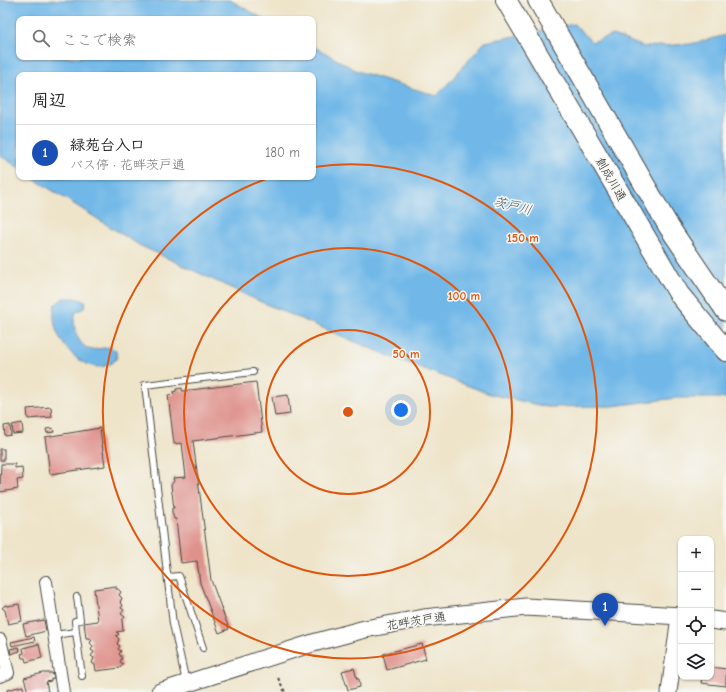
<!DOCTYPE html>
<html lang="ja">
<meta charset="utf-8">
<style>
:root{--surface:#fff;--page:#f6f6f6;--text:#202124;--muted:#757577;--line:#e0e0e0;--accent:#1f6fb2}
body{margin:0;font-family:"Comic Neue","Klee One",sans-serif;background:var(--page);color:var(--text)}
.controls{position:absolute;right:12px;bottom:12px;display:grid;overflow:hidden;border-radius:8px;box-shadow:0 1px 3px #0004}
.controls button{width:36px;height:36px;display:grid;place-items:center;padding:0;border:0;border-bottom:1px solid var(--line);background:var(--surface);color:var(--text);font:20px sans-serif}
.you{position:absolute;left:401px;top:410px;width:14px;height:14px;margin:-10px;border:3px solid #fff;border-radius:50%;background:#1a73e8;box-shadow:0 0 0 6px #1a73e833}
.badge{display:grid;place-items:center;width:26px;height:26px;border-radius:50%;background:var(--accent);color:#fff;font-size:13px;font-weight:700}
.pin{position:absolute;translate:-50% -33px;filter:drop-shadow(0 1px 2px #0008)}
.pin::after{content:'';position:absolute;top:21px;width:14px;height:12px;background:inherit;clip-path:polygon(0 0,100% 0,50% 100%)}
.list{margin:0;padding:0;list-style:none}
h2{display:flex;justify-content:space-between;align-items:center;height:52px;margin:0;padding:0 16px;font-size:17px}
h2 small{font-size:13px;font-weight:400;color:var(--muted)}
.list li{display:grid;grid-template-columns:26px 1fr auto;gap:12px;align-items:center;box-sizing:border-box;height:56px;padding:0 16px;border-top:1px solid var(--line)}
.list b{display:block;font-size:15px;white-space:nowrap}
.list p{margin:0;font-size:13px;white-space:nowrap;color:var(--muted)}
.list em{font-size:13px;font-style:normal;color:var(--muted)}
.icon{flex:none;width:22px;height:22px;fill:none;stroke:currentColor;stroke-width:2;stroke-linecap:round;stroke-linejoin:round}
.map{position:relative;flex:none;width:726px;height:692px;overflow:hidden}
.search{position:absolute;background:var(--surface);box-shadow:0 1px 3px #0004;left:16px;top:16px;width:300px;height:44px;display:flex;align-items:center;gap:10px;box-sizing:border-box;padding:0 14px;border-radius:8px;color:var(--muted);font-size:15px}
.panel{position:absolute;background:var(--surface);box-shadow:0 1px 3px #0004;left:16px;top:72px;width:300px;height:108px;border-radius:8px}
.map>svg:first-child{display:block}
</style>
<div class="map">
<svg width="726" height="692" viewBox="0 0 726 692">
<rect width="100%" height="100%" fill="#f6f6f2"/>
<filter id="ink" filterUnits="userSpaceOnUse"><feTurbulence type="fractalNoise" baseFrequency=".025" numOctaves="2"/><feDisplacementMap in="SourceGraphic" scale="8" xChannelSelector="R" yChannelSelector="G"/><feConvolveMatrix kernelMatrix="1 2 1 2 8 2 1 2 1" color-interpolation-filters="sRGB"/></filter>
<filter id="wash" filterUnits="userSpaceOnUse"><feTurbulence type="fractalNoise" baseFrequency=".012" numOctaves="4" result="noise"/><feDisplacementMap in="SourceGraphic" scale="16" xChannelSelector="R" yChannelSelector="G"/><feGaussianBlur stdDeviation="0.9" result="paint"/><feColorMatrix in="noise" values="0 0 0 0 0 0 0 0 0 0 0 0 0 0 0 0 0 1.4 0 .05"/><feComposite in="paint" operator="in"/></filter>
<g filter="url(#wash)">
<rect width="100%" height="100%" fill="#eee4c9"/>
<g fill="#71b8e8" stroke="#4e728a">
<polygon points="0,0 230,0 264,19 19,19 19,57 313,57 313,46 357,71 437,96 485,42 574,24 592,42 613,35 644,47 691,44 726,35 726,398 677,398 612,406 547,407 490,394 389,356 261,302 139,245 31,177 313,177 313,75 19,75 19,168 0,155"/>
<path d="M63,298H75L86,301L84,308L76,312C72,322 75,337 83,345C85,347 88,349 91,350L110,347L116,351L117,358C96,382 63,352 56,329C54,321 53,313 55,305Z"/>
</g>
<g id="blocks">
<g fill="#df928c">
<polygon points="256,382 262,432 193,441 211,580 229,629 219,633 200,583 197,561 181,563 176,519 174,519 172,512 172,508 174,508 171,485 174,481 173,478 186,477 182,443 174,444 168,395 174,394 173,392 176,391 176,389 182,388 182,391"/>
<polygon points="288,395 290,414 275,416 272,397"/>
<polygon points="51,407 52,417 28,419 27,409"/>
<polygon points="22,423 23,433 13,434 12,425"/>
<polygon points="10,425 11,435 5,436 4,426"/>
<polygon points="53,428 54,432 47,433 46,429"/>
<polygon points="100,428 105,466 50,474 45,437"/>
<rect x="0" y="449" width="4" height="11"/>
<polygon points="1,464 15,464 15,468 22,467 23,479 17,480 18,489 0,492"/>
<polygon points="116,586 116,589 118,589 121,592 119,595 122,598 120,602 123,605 121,608 124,610 121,614 125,617 122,620 123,631 116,632 119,634 116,636 119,639 117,644 120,646 118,649 121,651 119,654 122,658 120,662 123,664 120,668 96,671 95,665 92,663 94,658 91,656 94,652 91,650 93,646 90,643 92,640 89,638 86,638 84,623 98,621 94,589"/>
<polygon points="19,604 22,621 8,624 5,610 2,608 5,605 7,606"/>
<polygon points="44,620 46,631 26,636 23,624"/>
<polygon points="34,637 35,641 12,646 11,642"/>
<polygon points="39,644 42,658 26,662 25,658 22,658 21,654 24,653 23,648"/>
<polygon points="422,644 426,659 387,670 383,654"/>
<polygon points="19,647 20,651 11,654 10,649"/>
<polygon points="711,667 726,669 726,686 701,683 702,677 711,677"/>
<polygon points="354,668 357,679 359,679 360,687 348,690 342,671"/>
<polygon points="43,673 52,673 54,678 51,679 51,681 46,682 48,692 28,692 24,678"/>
<polygon points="23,686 24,692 7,692 7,690"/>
</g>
</g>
</g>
<g filter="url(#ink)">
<use href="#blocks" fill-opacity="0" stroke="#484743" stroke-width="1"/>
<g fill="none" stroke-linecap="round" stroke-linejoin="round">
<defs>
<g id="service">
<polyline points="168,577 179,576 203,648"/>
<polyline points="76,632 75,621 80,620 77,597"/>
<polyline points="54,635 76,632 82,676"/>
<polyline points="186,682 173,624 145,385 253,372"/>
</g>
<g id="minor">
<polyline points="46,582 63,692"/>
<polyline points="0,640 8,673 0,676"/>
</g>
<polyline id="tertiary" points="669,692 679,616"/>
<g id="secondary">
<polyline points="711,620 726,622"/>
<polyline points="160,692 313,643 365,629 424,618 526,607 681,616"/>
</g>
<g id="trunk">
<polyline points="506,0 679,294 726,351"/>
<polyline points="538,0 669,227 726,311"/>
</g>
</defs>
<use href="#service" stroke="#484743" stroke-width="8"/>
<use href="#minor" stroke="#484743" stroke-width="14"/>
<use href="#tertiary" stroke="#484743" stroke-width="17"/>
<use href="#secondary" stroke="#484743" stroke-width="19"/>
<use href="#trunk" stroke="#484743" stroke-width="22"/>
<polyline stroke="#484743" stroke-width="2" stroke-dasharray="3 3" stroke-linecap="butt" points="278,678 285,692"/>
<use href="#service" stroke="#fff" stroke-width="6"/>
<use href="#minor" stroke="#fff" stroke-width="12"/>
<use href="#tertiary" stroke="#fff" stroke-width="15"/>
<use href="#secondary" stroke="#fff" stroke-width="17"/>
<use href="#trunk" stroke="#fff" stroke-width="20"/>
</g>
</g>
<g fill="none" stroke="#df570e" stroke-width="2">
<circle cx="348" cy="412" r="82"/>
<circle cx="348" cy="412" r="164"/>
<path d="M314 167A247 247 0 1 1 272 177"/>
</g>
<g text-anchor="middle" stroke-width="3" stroke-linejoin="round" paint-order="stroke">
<g font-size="12" fill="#2b2b2b" stroke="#f6f6f2">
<text transform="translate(611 179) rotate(60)" y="4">創成川通</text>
<text transform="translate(416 621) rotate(-9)" y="4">花畔茨戸通</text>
</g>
<g font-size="13" font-style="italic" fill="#405564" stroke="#f6f6f2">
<text transform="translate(513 205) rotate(14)" y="5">茨戸川</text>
</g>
</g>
<circle cx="348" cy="412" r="6" fill="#df570e" stroke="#f6f6f2" stroke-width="2"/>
<g font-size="12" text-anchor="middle" font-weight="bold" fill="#df570e" stroke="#f6f6f2" stroke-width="3" stroke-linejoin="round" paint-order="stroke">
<text x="523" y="242">150 m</text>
<text x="464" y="300">100 m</text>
<text x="406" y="358">50 m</text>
</g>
</svg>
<div class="controls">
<button>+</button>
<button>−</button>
<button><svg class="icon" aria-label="locate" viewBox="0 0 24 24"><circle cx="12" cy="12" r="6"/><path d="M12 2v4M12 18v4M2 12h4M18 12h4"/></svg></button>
<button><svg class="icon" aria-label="layers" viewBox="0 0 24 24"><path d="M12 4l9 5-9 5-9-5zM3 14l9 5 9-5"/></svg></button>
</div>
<div class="you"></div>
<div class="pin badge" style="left:605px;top:626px;background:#1a4fb4">1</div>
<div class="search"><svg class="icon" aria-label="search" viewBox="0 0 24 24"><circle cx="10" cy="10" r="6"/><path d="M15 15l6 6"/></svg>ここで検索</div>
<section class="panel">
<h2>周辺<small></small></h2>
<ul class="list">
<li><span class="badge" style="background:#1a4fb4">1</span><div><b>緑苑台入口</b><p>バス停 · 花畔茨戸通</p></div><em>180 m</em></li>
</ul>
</section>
</div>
